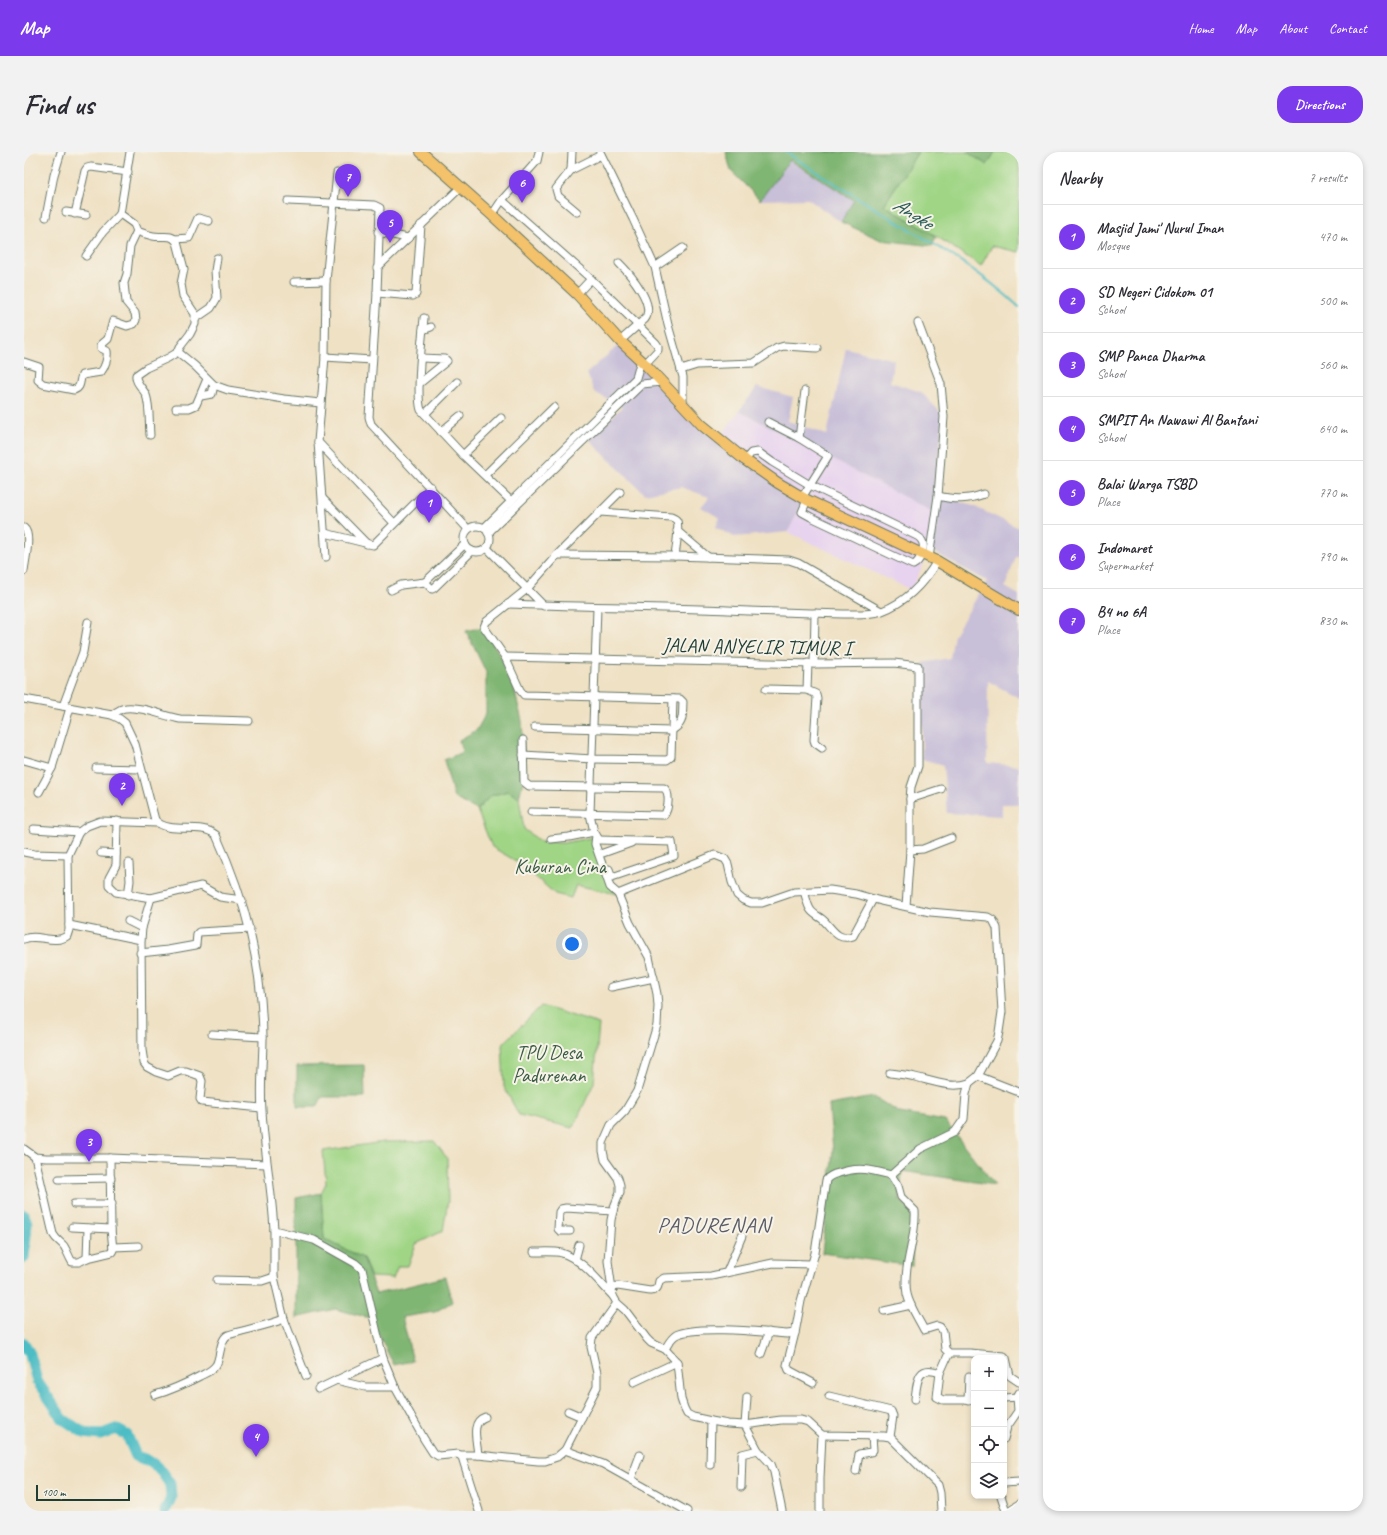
<!DOCTYPE html>
<meta charset="utf-8">
<style>
:root{--surface:#fff;--page:#f2f2f3;--text:#2b2b33;--muted:#7c7c81;--line:#e1e1e2;--accent:#7c3aed}
body{margin:0;font-family:Caveat,sans-serif;background:var(--page);color:var(--text)}
.controls{position:absolute;right:12px;bottom:12px;display:grid;overflow:hidden;border-radius:8px;box-shadow:0 2px 6px #0003}
.controls button{width:36px;height:36px;display:grid;place-items:center;padding:0;border:0;border-bottom:1px solid var(--line);background:var(--surface);color:var(--text);font:20px sans-serif}
.scale{position:absolute;left:12px;bottom:10px;width:94px;box-sizing:border-box;padding-left:4px;border:2px solid #1f3d34;border-top:0;font-size:11px;line-height:14px;white-space:nowrap;color:#1f3d34;-webkit-text-stroke:3px #f7f3e8;paint-order:stroke}
.you{position:absolute;left:548px;top:792px;width:14px;height:14px;margin:-10px;border:3px solid #fff;border-radius:50%;background:#1a73e8;box-shadow:0 0 0 6px #1a73e833}
.badge{display:grid;place-items:center;width:26px;height:26px;border-radius:50%;background:var(--accent);color:#fff;font-size:13px;font-weight:700}
.pin{position:absolute;translate:-50% -33px;filter:drop-shadow(0 1px 2px #0008)}
.pin::after{content:'';position:absolute;top:21px;width:14px;height:12px;background:inherit;clip-path:polygon(0 0,100% 0,50% 100%)}
.list{margin:0;padding:0;list-style:none}
h2{display:flex;justify-content:space-between;align-items:center;height:52px;margin:0;padding:0 16px;font-size:17px}
h2 small{font-size:13px;font-weight:400;color:var(--muted)}
.list li{display:grid;grid-template-columns:26px 1fr auto;gap:12px;align-items:center;box-sizing:border-box;height:64px;padding:0 16px;border-top:1px solid var(--line)}
.list b{display:block;font-size:15px;white-space:nowrap}
.list p{margin:0;font-size:13px;white-space:nowrap;color:var(--muted)}
.list em{font-size:13px;font-style:normal;color:var(--muted)}
.icon{flex:none;width:22px;height:22px;fill:none;stroke:currentColor;stroke-width:2;stroke-linecap:round;stroke-linejoin:round}
.map{position:relative;flex:none;width:995px;height:1359px;overflow:hidden;border-radius:16px}
header{display:flex;align-items:center;gap:24px;box-sizing:border-box;height:56px;padding:0 20px;background:var(--accent);color:#fff}
header strong{font-size:19px}
nav{display:flex;gap:22px;margin-inline-start:auto;font-size:14px}
.intro{display:flex;align-items:center;justify-content:space-between;box-sizing:border-box;height:96px;padding:0 24px}
h1{margin:0;font-size:28px}
.button{padding:10px 18px;border-radius:16px;background:var(--accent);color:#fff;font-size:14px;font-weight:700}
main{display:flex;gap:24px;padding:0 24px}
aside{flex:1;background:var(--surface);border-radius:16px;box-shadow:0 2px 6px #0003}
.map>svg:first-child{display:block}
</style>
<header>
<strong>Map</strong>
<nav><a>Home</a><a>Map</a><a>About</a><a>Contact</a></nav>
</header>
<div class="intro"><h1>Find us</h1><a class="button">Directions</a></div>
<main>
<div class="map">
<svg width="995" height="1359" viewBox="0 0 995 1359">
<rect width="100%" height="100%" fill="#f7f3e8"/>
<filter id="ink" filterUnits="userSpaceOnUse"><feTurbulence type="fractalNoise" baseFrequency=".025" numOctaves="2"/><feDisplacementMap in="SourceGraphic" scale="8" xChannelSelector="R" yChannelSelector="G"/><feConvolveMatrix kernelMatrix="1 2 1 2 8 2 1 2 1" color-interpolation-filters="sRGB"/></filter>
<filter id="wash" filterUnits="userSpaceOnUse"><feTurbulence type="fractalNoise" baseFrequency=".012" numOctaves="4" result="noise"/><feDisplacementMap in="SourceGraphic" scale="16" xChannelSelector="R" yChannelSelector="G"/><feGaussianBlur stdDeviation="0.9" result="paint"/><feColorMatrix in="noise" values="0 0 0 0 0 0 0 0 0 0 0 0 0 0 0 0 0 1.4 0 .05"/><feComposite in="paint" operator="in"/></filter>
<g filter="url(#wash)">
<rect width="100%" height="100%" fill="#efe1c4"/>
<polygon fill="#e7d2ef" points="715,259 914,362 906,398 887,438 764,380 781,345 695,287"/>
<g fill="#c8bfd8">
<polygon points="765,8 830,48 817,70 784,47 736,48"/>
<polygon points="597,191 695,287 781,345 764,380 710,385 692,375 696,366 677,355 685,345 657,335 621,342 565,288 598,255 570,240 563,221"/>
<polygon points="822,196 870,208 866,230 897,240 919,263 912,342 949,354 995,376 995,405 992,405 981,435 995,443 995,546 964,529 963,611 995,614 995,652 978,652 978,664 923,661 919,613 898,607 898,511 926,506 930,483 963,429 906,398 913,362 715,259 733,235 769,245 764,269 803,283"/>
</g>
<g fill="#a0d586" stroke="#60895d">
<polygon points="894,0 943,0 963,13 971,0 995,0 995,100 968,94 957,114 912,84 860,53"/>
<polygon points="484,639 495,646 500,677 517,690 539,691 571,685 593,742 552,733 547,746 531,742 497,712 468,695 453,658 466,644"/>
<polygon points="517,854 575,872 570,931 549,976 495,963 480,935 478,893"/>
<polygon points="410,989 423,1006 424,1049 419,1079 392,1092 384,1114 374,1114 369,1126 347,1125 339,1106 300,1087 297,1041 302,1031 299,999 359,990"/>
</g>
<g fill="#80b673" stroke="#507a54">
<polygon points="702,0 894,0 860,53 912,84 908,94 857,88 817,70 830,48 766,8 736,48 707,19"/>
<polygon points="943,0 971,0 963,13"/>
<polygon points="459,475 486,520 498,569 501,621 495,646 484,639 466,644 453,658 430,646 420,608 438,600 435,588 453,578 462,561 462,520 442,479"/>
<polygon points="340,913 341,945 298,945 293,955 273,955 273,914"/>
<polygon points="850,945 876,961 921,969 971,1033 878,1019 876,1048 890,1060 888,1114 798,1101 809,998 805,953"/>
<polygon points="297,1041 300,1087 339,1106 352,1142 421,1125 428,1150 411,1160 378,1165 389,1209 370,1213 346,1166 311,1157 272,1166 272,1046"/>
</g>
<g fill="none" stroke-linecap="round" stroke-linejoin="round">
<path stroke="#4ebdc5" stroke-width="2" d="M762,0C800,25 839,49 878,73C919,97 960,122 995,155"/>
<g stroke="#4ebdc5" stroke-width="11">
<polyline points="0,1063 3,1071 0,1106"/>
<polyline points="0,1191 6,1202 13,1229 39,1267 60,1281 76,1283 92,1277 103,1283 112,1304 123,1308 134,1315 146,1332 147,1346 141,1359"/>
</g>
</g>
</g>
<g filter="url(#ink)">
<g fill="none" stroke-linecap="round" stroke-linejoin="round">
<defs>
<g id="street">
<path d="M106,0L96,62L110,72L113,79C118,81 124,83 129,84C139,86 147,81 153,90L160,117L157,132L159,144L171,162V172L166,182L156,195L154,200L144,206L122,216L112,223C111,231 119,236 122,243C126,253 125,271 126,283"/>
<polyline points="576,0 609,67 631,115 644,173 659,225 659,253"/>
<polyline points="547,18 548,0"/>
<polyline points="478,48 567,127 632,191 634,194 634,198 621,212"/>
<polyline points="264,49 350,53 356,56 353,141 345,265 347,272 444,377"/>
<polyline points="42,60 62,63"/>
<polyline points="553,60 534,44 532,37 547,18 577,3"/>
<polyline points="51,62 61,19 63,16 67,15 104,20"/>
<polyline points="468,63 478,48 513,9 515,0"/>
<polyline points="22,65 30,23 37,0"/>
<polyline points="354,80 384,86"/>
<polyline points="151,87 165,86 174,66 185,69"/>
<polyline points="62,104 79,80 96,62"/>
<path d="M595,111C606,122 632,152 621,167L596,189"/>
<polyline points="631,115 659,96"/>
<polyline points="353,116 437,35"/>
<polyline points="270,130 302,129"/>
<polyline points="353,141 389,144 392,142 397,73"/>
<polyline points="553,142 567,127"/>
<path d="M400,166C398,184 392,245 397,258L439,303L487,349"/>
<polyline points="171,167 187,156 193,146 191,119 193,106"/>
<polyline points="894,171 917,232 920,265 914,344 905,406"/>
<polyline points="399,178 407,175"/>
<polyline points="154,200 171,214 190,233 204,238 260,247 296,251"/>
<polyline points="301,205 348,208"/>
<path d="M0,210L15,215L14,228L19,232L50,238C58,235 55,229 58,223L77,220C81,215 84,206 83,199L77,196V193L84,187L89,169L103,174L110,172L112,168L111,161L102,150L100,131L103,122L106,94L113,79"/>
<polyline points="657,218 673,213 730,211 753,196 760,194 793,196"/>
<polyline points="396,231 423,209 421,207 397,206"/>
<polyline points="177,244 188,242 190,233"/>
<polyline points="152,256 165,256 172,253 183,227"/>
<polyline points="401,262 433,230"/>
<polyline points="744,270 775,286 804,304 779,344"/>
<polyline points="417,280 436,264"/>
<polyline points="775,286 781,239"/>
<polyline points="294,290 370,371"/>
<polyline points="439,303 477,266"/>
<path d="M721,308L727,301L734,300L748,310L786,333L893,384C895,385 897,387 898,389C902,396 896,410 889,413L787,365L778,360L783,348"/>
<polyline points="461,323 530,255"/>
<path d="M914,344C931,348 944,348 960,342"/>
<polyline points="299,347 343,392"/>
<path d="M576,360L647,365C650,366 652,367 653,369C655,374 652,397 651,404"/>
<circle cx="453" cy="387" r="13"/>
<path d="M0,376C8,382 1,409 0,419"/>
<polyline points="460,376 612,226 617,208"/>
<polyline points="653,379 684,405"/>
<polyline points="301,381 349,393 407,335"/>
<polyline points="464,381 618,232 638,230"/>
<polyline points="441,392 401,430 408,437 410,436 448,399"/>
<polyline points="463,396 520,454"/>
<polyline points="533,403 651,404 765,408 774,411 857,459"/>
<polyline points="302,405 294,290 301,205 302,129 313,21"/>
<polyline points="367,438 377,433 401,430"/>
<path d="M484,452C564,455 645,455 725,459C756,460 787,461 819,462C831,462 846,463 858,459C882,450 900,431 913,409"/>
<polyline points="573,456 566,662 570,680 574,686"/>
<polyline points="481,505 790,512 870,511 894,514 894,614 887,635 886,647 886,698 882,754"/>
<polyline points="784,511 783,538 792,542 793,546 790,588 791,591 798,596"/>
<polyline points="790,512 791,461"/>
<polyline points="742,537 783,538"/>
<path d="M0,547L88,563L96,567L101,571L111,592L131,668C146,684 176,669 192,683C222,749 238,813 239,885C239,909 236,934 238,958C240,998 248,1038 250,1078L290,1088L331,1111L338,1117L359,1206L371,1235L400,1287L409,1301L414,1304L434,1302L438,1305L455,1359"/>
<polyline points="39,554 59,500 64,470"/>
<path d="M88,563C92,560 97,556 102,556C117,554 140,564 156,567L225,569"/>
<path d="M511,575L647,579C661,571 658,564 659,550L656,547L500,543L496,538L481,505L460,475L462,470L503,437L533,403L596,340"/>
<path d="M499,588L500,630L505,634L640,636C646,640 645,657 640,663H637L507,660"/>
<polyline points="499,603 569,607 643,608 647,605 649,547"/>
<polyline points="0,608 28,616"/>
<polyline points="72,616 116,617"/>
<polyline points="15,640 28,616 46,556"/>
<polyline points="886,647 917,637"/>
<polyline points="93,669 92,713 85,726 85,733 92,740 127,746 118,776 117,788 118,898 120,911 123,915 132,920 144,924 156,919 162,919 176,924 178,929 176,947 178,950 237,956"/>
<polyline points="10,677 55,680"/>
<polyline points="572,683 571,692 586,735 594,742 606,771 625,805 633,842 634,854 633,873 613,939 601,959 587,973 579,991 579,999 581,1008 594,1026 596,1033 596,1040 590,1055 587,1068 585,1095 584,1109 589,1144 593,1151 601,1158 623,1187 627,1191 641,1197 653,1210 657,1247 660,1256 663,1262 669,1265 687,1269 704,1272 721,1273 757,1268 777,1268 784,1270 798,1283 860,1284 866,1285 914,1333 916,1341 917,1359"/>
<polyline points="527,687 545,685 570,680"/>
<polyline points="575,688 648,690 650,704 588,725 585,717"/>
<polyline points="886,698 899,697 927,686"/>
<polyline points="0,700 10,702 44,703"/>
<polyline points="77,701 92,702"/>
<polyline points="579,701 607,691"/>
<path d="M780,739C782,745 783,752 786,757C789,762 794,764 798,767C808,775 812,790 829,784L849,747"/>
<path d="M594,742L691,703L701,707L704,712L708,730L713,743L719,748L727,751H738L770,740L806,738L832,742L857,749L906,760L964,765L969,768L973,776L978,860L975,880L973,889L954,924L945,931L942,942L940,967L931,980L896,997L867,1023C848,1018 835,1014 815,1021C810,1022 805,1024 802,1028L791,1101L777,1149L771,1181L763,1213L765,1218L789,1231"/>
<polyline points="104,743 106,729 105,711"/>
<polyline points="127,746 177,734 196,745 218,748"/>
<polyline points="104,769 118,776"/>
<polyline points="45,773 117,788"/>
<path d="M0,787C13,781 30,793 43,784L45,778L44,703L55,680L63,674L76,669L133,671"/>
<polyline points="116,801 144,798 172,793 173,782 175,780 226,777"/>
<polyline points="587,835 630,826"/>
<polyline points="188,882 239,885"/>
<path d="M866,921C874,922 883,923 891,925C908,929 928,937 945,931"/>
<polyline points="954,924 995,940"/>
<polyline points="0,997 11,1005 22,1006 86,1006 242,1012"/>
<path d="M11,1005L29,1082C33,1089 36,1089 40,1094C43,1099 45,1105 48,1110H55L63,1106L88,1100L89,1098L87,1077L86,1006"/>
<path d="M867,1023L874,1034L877,1045L891,1059C893,1086 878,1114 883,1142C886,1155 894,1166 900,1178L913,1174L916,1175L919,1179L921,1197L925,1201H946L980,1204L982,1206L986,1224L995,1230"/>
<polyline points="35,1027 87,1026"/>
<polyline points="50,1052 88,1052"/>
<polyline points="48,1075 87,1077"/>
<polyline points="250,1078 250,1125 260,1167 282,1224"/>
<polyline points="546,1079 536,1079 534,1077 535,1060 537,1057 542,1056 589,1059"/>
<polyline points="89,1095 114,1094"/>
<path d="M510,1100C519,1100 530,1099 538,1101C559,1108 574,1129 589,1144"/>
<polyline points="63,1106 64,1076"/>
<polyline points="551,1108 555,1093"/>
<polyline points="703,1120 718,1084"/>
<polyline points="193,1128 238,1129 250,1125"/>
<path d="M587,1135L594,1134L626,1139C633,1138 634,1136 635,1129L640,1126L687,1124L749,1111L788,1112"/>
<polyline points="860,1159 887,1153"/>
<path d="M641,1197C644,1192 647,1186 652,1183C672,1173 738,1180 763,1182L771,1181"/>
<polyline points="925,1201 916,1221 913,1245 919,1248 950,1248"/>
<polyline points="737,1202 745,1180"/>
<polyline points="312,1228 341,1235 371,1235"/>
<polyline points="610,1230 653,1210"/>
<polyline points="294,1237 359,1206"/>
<path d="M131,1243C148,1238 161,1232 176,1224C182,1221 188,1219 192,1213C197,1205 195,1188 204,1183C223,1177 242,1174 260,1167"/>
<polyline points="805,1244 867,1259 869,1264 866,1285"/>
<polyline points="723,1245 721,1273 734,1298 747,1312 750,1320 758,1359"/>
<polyline points="980,1246 993,1245"/>
<path d="M891,1247C893,1230 893,1212 916,1221"/>
<polyline points="944,1249 945,1224"/>
<polyline points="544,1259 558,1265"/>
<polyline points="980,1287 983,1275 994,1259 993,1245 995,1241"/>
<polyline points="541,1298 579,1312 663,1359"/>
<polyline points="436,1303 454,1303 514,1309 521,1309 533,1305 541,1298 573,1235 573,1221 567,1195 568,1186 593,1151"/>
<path d="M454,1303C453,1289 446,1270 461,1265"/>
<polyline points="686,1313 687,1269"/>
<polyline points="832,1319 835,1302 847,1300 849,1298 848,1284"/>
<polyline points="607,1327 616,1303"/>
<polyline points="980,1331 995,1330"/>
<polyline points="717,1335 718,1302 734,1298"/>
<polyline points="977,1344 982,1359"/>
<polyline points="796,1359 796,1326 798,1283"/>
<polyline points="984,1359 995,1352"/>
</g>
<polyline id="primary" points="397,0 468,63 553,142 596,189 621,212 678,273 721,308 754,331 783,348 913,409 995,458"/>
</defs>
<use href="#street" stroke="#687666" stroke-width="9"/>
<use href="#primary" stroke="#687666" stroke-width="12"/>
<use href="#street" stroke="#fff" stroke-width="7"/>
<use href="#primary" stroke="#f3c26a" stroke-width="10"/>
</g>
</g>
<g text-anchor="middle" stroke-width="4" stroke-linejoin="round" paint-order="stroke">
<g font-size="20" fill="#1f3d34" stroke="#f7f3e8">
<text transform="translate(733 494) rotate(1)" y="7">JALAN ANYELIR TIMUR I</text>
</g>
<g font-size="20" fill="#395b44" stroke="#f7f3e8">
<text x="536" y="721">Kuburan Cina</text>
<text x="525" y="907">TPU Desa<tspan x="525" dy="23">Padurenan</tspan></text>
</g>
<g font-size="21" font-style="italic" fill="#2b5d58" stroke="#f7f3e8">
<text transform="translate(889 61) rotate(32)" y="7">Angke</text>
</g>
<g font-size="22" letter-spacing="1" fill="#5b5c66" stroke="#f7f3e8">
<text x="690" y="1080">PADURENAN</text>
</g>
</g>
</svg>
<div class="controls">
<button>+</button>
<button>−</button>
<button><svg class="icon" aria-label="locate" viewBox="0 0 24 24"><circle cx="12" cy="12" r="6"/><path d="M12 2v4M12 18v4M2 12h4M18 12h4"/></svg></button>
<button><svg class="icon" aria-label="layers" viewBox="0 0 24 24"><path d="M12 4l9 5-9 5-9-5zM3 14l9 5 9-5"/></svg></button>
</div>
<div class="scale">100 m</div>
<div class="you"></div>
<div class="pin badge" style="left:405px;top:371px">1</div>
<div class="pin badge" style="left:98px;top:654px">2</div>
<div class="pin badge" style="left:65px;top:1010px">3</div>
<div class="pin badge" style="left:232px;top:1305px">4</div>
<div class="pin badge" style="left:366px;top:91px">5</div>
<div class="pin badge" style="left:498px;top:51px">6</div>
<div class="pin badge" style="left:324px;top:45px">7</div>
</div>
<aside>
<h2>Nearby<small>7 results</small></h2>
<ul class="list">
<li><span class="badge">1</span><div><b>Masjid Jami' Nurul Iman</b><p>Mosque</p></div><em>470 m</em></li>
<li><span class="badge">2</span><div><b>SD Negeri Cidokom 01</b><p>School</p></div><em>500 m</em></li>
<li><span class="badge">3</span><div><b>SMP Panca Dharma</b><p>School</p></div><em>560 m</em></li>
<li><span class="badge">4</span><div><b>SMPIT An Nawawi Al Bantani</b><p>School</p></div><em>640 m</em></li>
<li><span class="badge">5</span><div><b>Balai Warga TSBD</b><p>Place</p></div><em>770 m</em></li>
<li><span class="badge">6</span><div><b>Indomaret</b><p>Supermarket</p></div><em>790 m</em></li>
<li><span class="badge">7</span><div><b>B4 no 6A</b><p>Place</p></div><em>830 m</em></li>
</ul>
</aside>
</main>
